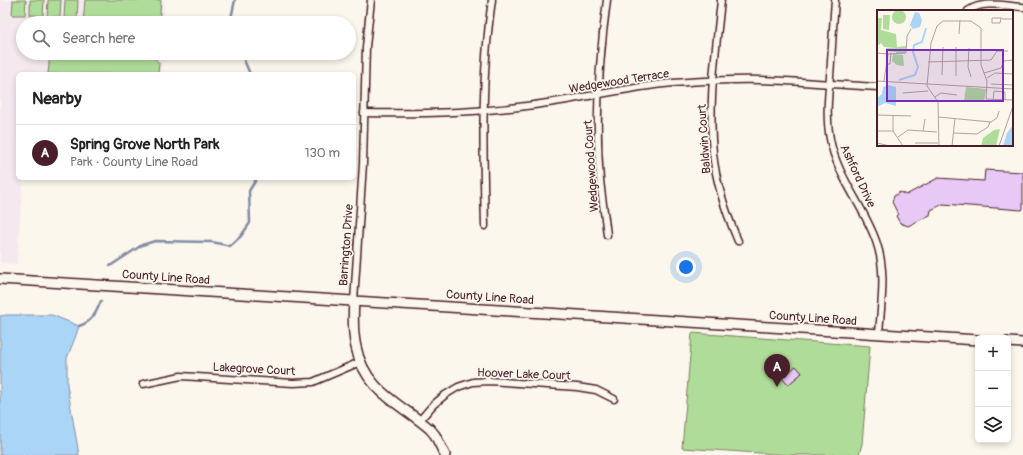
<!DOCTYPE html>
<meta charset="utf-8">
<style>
:root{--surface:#fff;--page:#f2f2f2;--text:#222;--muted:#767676;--line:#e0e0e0;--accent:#4a1f2b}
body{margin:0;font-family:Pangolin,sans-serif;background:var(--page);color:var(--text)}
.controls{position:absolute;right:12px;bottom:12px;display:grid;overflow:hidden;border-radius:6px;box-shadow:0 2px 6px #0003}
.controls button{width:36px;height:36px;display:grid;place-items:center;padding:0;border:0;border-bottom:1px solid var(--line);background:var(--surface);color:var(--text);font:20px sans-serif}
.you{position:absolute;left:686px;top:267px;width:14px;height:14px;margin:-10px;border:3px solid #fff;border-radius:50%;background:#1a73e8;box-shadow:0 0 0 6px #1a73e833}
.badge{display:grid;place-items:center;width:26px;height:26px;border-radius:50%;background:var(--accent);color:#fff;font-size:13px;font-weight:700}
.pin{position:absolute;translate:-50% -33px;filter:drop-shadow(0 1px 2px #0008)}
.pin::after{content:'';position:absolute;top:21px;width:14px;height:12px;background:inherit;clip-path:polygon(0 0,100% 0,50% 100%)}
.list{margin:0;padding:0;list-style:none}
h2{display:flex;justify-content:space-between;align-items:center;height:52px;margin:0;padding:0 16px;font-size:17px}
h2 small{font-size:13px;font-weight:400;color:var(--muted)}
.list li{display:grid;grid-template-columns:26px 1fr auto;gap:12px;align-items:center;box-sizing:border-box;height:56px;padding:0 16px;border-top:1px solid var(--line)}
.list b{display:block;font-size:15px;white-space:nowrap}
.list p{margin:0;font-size:13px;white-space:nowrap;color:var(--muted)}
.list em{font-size:13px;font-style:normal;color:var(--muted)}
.icon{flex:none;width:22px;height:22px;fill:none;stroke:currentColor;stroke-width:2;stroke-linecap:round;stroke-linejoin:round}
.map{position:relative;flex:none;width:1023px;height:455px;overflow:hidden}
.search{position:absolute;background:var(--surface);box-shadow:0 2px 6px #0003;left:16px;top:16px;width:340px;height:44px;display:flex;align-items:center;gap:10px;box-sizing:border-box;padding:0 14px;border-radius:22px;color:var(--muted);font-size:15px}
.panel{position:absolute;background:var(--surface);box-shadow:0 2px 6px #0003;left:16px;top:72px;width:340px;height:108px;border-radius:6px}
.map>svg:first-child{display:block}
</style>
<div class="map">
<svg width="1023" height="455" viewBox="0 0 1023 455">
<rect width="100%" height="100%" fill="#fbf7ec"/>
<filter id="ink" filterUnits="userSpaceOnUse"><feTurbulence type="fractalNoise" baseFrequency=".025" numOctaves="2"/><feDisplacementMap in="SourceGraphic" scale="8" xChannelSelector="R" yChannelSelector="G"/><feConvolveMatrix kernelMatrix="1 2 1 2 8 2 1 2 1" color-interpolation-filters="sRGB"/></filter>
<g filter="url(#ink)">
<polygon fill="#f5e9ef" points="0,0 164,0 163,23 23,23 23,53 162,53 161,74 18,74 18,178 23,178 17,264 0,263"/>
<g fill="#b0dc9a" stroke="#7d7e62">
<polygon points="13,0 26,0 25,15 12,15"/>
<polygon points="30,0 44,0 43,16 30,15"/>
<polygon points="48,0 61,0 60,17 47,17"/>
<polygon points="65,0 78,0 77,19 64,18"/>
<polygon points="85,0 161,0 159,23 83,23"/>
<polygon points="50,53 150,53 159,63 158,74 48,74"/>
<polygon points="692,333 870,346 862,444 859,455 790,455 682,448"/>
</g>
<polygon fill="#abd5f6" stroke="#848ca5" points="6,315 52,315 79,326 75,338 67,358 67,385 79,455 0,455 0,316"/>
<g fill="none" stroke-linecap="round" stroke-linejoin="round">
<g stroke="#848ca5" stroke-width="2.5">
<polyline points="230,23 235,0"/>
<polyline points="241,53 250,74"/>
<polyline points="110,266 142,245 155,241 212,242 230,246 241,236 250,223 249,191 257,178"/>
<path d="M79,326C92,322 96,313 101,301"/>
</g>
</g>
<g fill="#e8c8f5" stroke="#4a1f2b">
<polygon points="985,170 1023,172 1023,209 1022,210 943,204 931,210 930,215 908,226 900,223 896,216 898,214 892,202 894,196 900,192 906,195 938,178 984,181"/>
<polygon points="796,366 802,373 788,385 782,378"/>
</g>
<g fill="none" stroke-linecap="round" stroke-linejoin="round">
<defs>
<g id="street">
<path d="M607,0C599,59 595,121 600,180C602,199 605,217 607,235"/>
<path d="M721,0C716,51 708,102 713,153C716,184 726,213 738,241"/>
<path d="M835,0C833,25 832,50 830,76C828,97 826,118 830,139C837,177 864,206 876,241C887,271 881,303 879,334"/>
<path d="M968,11C983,0 1006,6 1023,7"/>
<path d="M364,113C423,114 482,113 541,104C585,98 629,87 673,83C702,81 731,79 760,80C800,81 839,85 878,87"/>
<path d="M485,226C483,151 481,75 492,0"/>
<polyline points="354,301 363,164 366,47 371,0"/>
<polyline points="143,384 181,376 293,383 313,382 360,362"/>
<polyline points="420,420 433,405 445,395 458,387 473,382 489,381 577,387 596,390 614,399"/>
</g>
<g id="secondary">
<polyline points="0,279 978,340"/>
<path d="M354,301C352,330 353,361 375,385C390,402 412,413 430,429L435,435L445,455"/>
<polyline points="1008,342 1023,343"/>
</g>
</defs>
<use href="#street" stroke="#4a1f2b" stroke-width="9"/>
<use href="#secondary" stroke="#4a1f2b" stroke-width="12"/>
<use href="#street" stroke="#fbf7ec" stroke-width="6"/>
<use href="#secondary" stroke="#fbf7ec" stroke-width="9"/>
</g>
</g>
<g text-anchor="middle" stroke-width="3.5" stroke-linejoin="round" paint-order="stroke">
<g font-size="12" fill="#4a1f2b" stroke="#fbf7ec">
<text transform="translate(619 81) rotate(-9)" y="4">Wedgewood Terrace</text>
<text transform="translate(704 139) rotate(-94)" y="4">Baldwin Court</text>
<text transform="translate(591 166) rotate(-94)" y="4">Wedgewood Court</text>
<text transform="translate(858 176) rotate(65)" y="4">Ashford Drive</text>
<text transform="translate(346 245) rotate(-86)" y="4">Barrington Drive</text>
<text transform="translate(166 277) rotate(4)" y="4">County Line Road</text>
<text transform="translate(490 297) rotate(4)" y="4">County Line Road</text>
<text transform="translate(813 318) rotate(4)" y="4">County Line Road</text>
<text transform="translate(254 369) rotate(3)" y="4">Lakegrove Court</text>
<text transform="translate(524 374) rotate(2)" y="4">Hoover Lake Court</text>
</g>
</g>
<g transform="translate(877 10)">
<rect width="136" height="136" fill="#fbf7ec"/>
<path d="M15 7a7 7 0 1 1 14 0a7 7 0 1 1-14 0ZM6,5H13L12,20L6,19ZM0,8H5L4,20L19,24L20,37L29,36L28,43H19V38V42L9,41V38H19L7,37L4,33L0,36ZM16,44L26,45L27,56L20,55L15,51ZM89,77L109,79L107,92L87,90ZM123,119L119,136H104L106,128L117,120Z" fill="#b0dc9a"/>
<path d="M38,2L42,3L45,10L43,17L36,19L33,15ZM11,75L19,77V96L8,93L0,97V88L5,84L6,77ZM136,115V136H126L130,123Z" fill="#abd5f6"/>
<path fill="none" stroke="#abd5f6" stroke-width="2" d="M22,70L38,65L41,57L36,42L37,35L45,32L49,18"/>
<path fill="none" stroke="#b4a19f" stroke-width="1" d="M124,8L123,13H115V8H124L126,9H136M82,24L83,10M92,38L91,57L94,67M0,43L11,44L7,71M11,44L29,43L30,26L34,19M51,52L114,50L120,41H131M11,54H13L14,43M107,63L124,58L127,51L136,50M65,65L66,37M79,66V37M110,68L118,63L136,64M0,71L136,79M114,74L136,75M26,83L51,81M58,87L64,83L80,85M109,89L135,90L136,87M116,90L117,81L128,82V90M0,105L34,106M16,106V121L26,136M61,107L114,112L120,108L122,101M0,121H16M46,121L48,109M77,123L100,124L111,117L113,112M21,127L31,120L60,122M0,133L13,136M38,133H61M62,136L61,92L50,76L54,33L60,16L66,11H94L104,18V55L110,71L109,89M75,136L78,108M122,136L136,96"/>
<path fill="#7b2cbf" fill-opacity="0.15" stroke="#7b2cbf" stroke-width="2" d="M10,40H126V91H10Z"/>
<rect width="136" height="136" fill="none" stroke="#4a1f2b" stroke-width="2"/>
</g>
</svg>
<div class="controls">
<button>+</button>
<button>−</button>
<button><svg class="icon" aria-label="layers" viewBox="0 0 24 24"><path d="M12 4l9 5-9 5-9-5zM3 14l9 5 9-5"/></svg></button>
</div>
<div class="you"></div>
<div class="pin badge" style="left:777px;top:387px">A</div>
<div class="search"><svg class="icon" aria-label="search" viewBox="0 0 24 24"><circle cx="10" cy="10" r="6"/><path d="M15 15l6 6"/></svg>Search here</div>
<section class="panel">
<h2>Nearby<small></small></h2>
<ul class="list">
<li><span class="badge">A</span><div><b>Spring Grove North Park</b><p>Park · County Line Road</p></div><em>130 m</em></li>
</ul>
</section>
</div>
